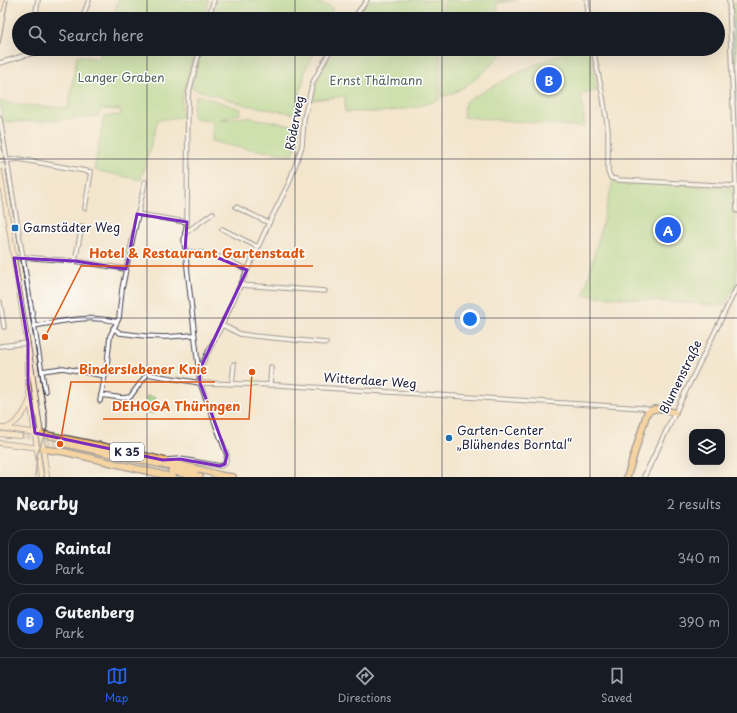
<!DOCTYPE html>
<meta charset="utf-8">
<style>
:root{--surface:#171b24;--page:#242831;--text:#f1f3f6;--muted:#9ea1a6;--line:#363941;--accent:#2563eb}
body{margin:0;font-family:"Playpen Sans",sans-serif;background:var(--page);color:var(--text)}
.controls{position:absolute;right:12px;bottom:12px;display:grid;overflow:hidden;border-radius:8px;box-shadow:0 4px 16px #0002}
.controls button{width:36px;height:36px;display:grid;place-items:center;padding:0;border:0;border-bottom:1px solid var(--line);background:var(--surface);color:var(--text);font:20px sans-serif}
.you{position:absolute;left:470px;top:319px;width:14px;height:14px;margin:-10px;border:3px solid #fff;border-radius:50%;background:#1a73e8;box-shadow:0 0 0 6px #1a73e833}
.badge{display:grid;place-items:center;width:26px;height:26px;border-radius:50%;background:var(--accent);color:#fff;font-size:13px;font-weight:700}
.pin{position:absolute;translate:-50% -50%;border:2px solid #fff;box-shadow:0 1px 4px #0006}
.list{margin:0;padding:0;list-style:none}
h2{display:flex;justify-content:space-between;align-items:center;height:52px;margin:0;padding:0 16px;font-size:17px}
h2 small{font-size:13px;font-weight:400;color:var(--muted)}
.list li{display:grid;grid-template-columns:26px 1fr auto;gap:12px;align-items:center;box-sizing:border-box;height:56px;margin:0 8px 8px;padding:0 8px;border:1px solid var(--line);border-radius:16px}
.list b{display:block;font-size:15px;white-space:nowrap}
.list p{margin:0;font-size:13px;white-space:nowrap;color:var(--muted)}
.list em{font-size:13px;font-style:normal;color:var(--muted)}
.icon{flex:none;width:22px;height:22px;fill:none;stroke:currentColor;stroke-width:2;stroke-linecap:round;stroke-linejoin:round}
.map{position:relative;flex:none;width:737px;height:477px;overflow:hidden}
.search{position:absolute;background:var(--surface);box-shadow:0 4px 16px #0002;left:12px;right:12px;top:12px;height:44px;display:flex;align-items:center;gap:10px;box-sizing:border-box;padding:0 14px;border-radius:22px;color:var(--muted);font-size:15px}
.sheet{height:180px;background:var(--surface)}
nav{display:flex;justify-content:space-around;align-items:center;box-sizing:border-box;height:56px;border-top:1px solid var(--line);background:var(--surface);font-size:11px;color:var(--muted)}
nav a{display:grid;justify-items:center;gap:2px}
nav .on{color:var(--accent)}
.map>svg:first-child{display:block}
</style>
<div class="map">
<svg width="737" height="477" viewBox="0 0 737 477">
<rect width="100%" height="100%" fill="#fff"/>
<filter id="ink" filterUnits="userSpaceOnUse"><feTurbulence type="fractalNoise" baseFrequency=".025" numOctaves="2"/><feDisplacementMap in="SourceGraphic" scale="8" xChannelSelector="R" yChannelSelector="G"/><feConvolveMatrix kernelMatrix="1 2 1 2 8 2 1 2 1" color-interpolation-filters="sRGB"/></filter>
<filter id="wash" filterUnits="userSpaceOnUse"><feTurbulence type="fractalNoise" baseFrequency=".012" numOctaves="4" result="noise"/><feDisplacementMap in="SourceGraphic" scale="16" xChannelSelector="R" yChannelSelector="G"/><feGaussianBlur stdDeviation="0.9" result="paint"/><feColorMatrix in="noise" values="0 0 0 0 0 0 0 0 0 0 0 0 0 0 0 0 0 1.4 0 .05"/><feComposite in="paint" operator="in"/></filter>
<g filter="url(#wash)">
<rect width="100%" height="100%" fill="#f3e6cd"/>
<g fill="#a5d989" stroke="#647e62">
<polygon points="118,0 209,0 204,19 113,19"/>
<polygon points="216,0 310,0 333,8 329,19 211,19"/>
<polygon points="369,0 441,0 441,19 355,19"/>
<polygon points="444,0 518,0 497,3 499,19 444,19"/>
<polygon points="737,2 736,34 737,146 733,25 734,17 732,8 734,3"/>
<path d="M101,49H195L182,98V117L158,120L141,180L94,170L104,116L121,115V110L101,109L98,116C66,120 35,122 2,122L0,101L21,105L68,108L77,55L99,59Z"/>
<polygon points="202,49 317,49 306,68 295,114 246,105 191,88"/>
<polygon points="334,49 440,49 439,100 413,108 380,112 345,112 345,96 313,100 316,83"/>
<path d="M443,49H505V51C486,70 469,89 442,97Z"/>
<path d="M576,49H589L597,91L581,93L585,127L463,117L465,102C503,81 534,62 576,49Z"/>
<polygon points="197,95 241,109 240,114 218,120 246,117 299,126 298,144 292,155 236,147 212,141 213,121 193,118 193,106"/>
<polygon points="613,181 734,188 737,273 736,284 724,306 584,295"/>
<polygon points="147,396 156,398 153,414 144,412"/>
</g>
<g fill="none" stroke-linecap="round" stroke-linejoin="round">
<polyline stroke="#73ace3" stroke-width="1.5" points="732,20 737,146"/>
</g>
</g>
<g filter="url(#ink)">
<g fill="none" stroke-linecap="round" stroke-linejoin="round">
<g stroke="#c9bfb0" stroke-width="4.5" stroke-dasharray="4.5 2" stroke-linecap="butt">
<polyline points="20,436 62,443"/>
<polyline points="40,443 62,446"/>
</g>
<defs>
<g id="minor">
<polyline points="587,0 588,13 591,19"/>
<polyline points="729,0 737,211"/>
<polyline points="35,19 38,0"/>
<polyline points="82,19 89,0"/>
<polyline points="208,19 214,0"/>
<polyline points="353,19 367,0"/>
<polyline points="593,49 603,97 608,130 608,172 611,178 619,180 736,186"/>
<polyline points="0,63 46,49"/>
<polyline points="0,119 45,391"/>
<polyline points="0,161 19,159 91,172 85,208"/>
<polyline points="236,207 269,223"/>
<polyline points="137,214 187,222"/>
<polyline points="222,229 258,247"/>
<polyline points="185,233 213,213"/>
<polyline points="185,251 209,254 226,259 247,270"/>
<polyline points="14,258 23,257 75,261 126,269"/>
<polyline points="75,261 82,226"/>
<polyline points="241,285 325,291"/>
<polyline points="0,302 4,327"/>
<polyline points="222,325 240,334 254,336 326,343"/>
<path d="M34,326C61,322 89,314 117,322"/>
<polyline points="113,328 120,333 145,336 165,337 194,335"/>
<polyline points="0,346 28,343"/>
<polyline points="199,370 222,325 269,223 289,183 302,146 304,118 313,82 331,49"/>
<polyline points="42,371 63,368 105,376"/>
<polyline points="232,384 234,364"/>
<polyline points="270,385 271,367"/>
<polyline points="101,395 122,398 130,397 147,374 200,383 279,385 643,408 650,410"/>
<polyline points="100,401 107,365 110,336 119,318 122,289 126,269 145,182"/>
<polyline points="675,413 737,287"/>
<polyline points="166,460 180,459 220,466 225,464 227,455 200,383 184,240 187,222 188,96 200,49"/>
</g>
<polyline id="tertiary" points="644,477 675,413"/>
<g id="secondary">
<polyline points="0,9 2,0"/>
<polyline points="0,172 29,352 47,477"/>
<polyline points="28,357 28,384 41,477"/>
<polyline points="0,428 38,433"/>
<path d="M6,428C18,423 25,413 30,400"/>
<polyline points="0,434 20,436"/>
<polyline points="0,443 40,448"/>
</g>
<g id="trunk">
<polyline points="42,434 131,452 220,475"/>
<polyline points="62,443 195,472"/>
<polyline points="43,449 65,452 173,477"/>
<polyline points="171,471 200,477"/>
<polyline points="217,475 233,477"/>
<path d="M627,477L647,413C655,405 666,410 675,413"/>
</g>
</defs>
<use href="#minor" stroke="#413f51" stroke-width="5.5"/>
<use href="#tertiary" stroke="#413f51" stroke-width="6"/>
<use href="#secondary" stroke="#413f51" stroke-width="6"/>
<use href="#trunk" stroke="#413f51" stroke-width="8"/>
<use href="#minor" stroke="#fff" stroke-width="3.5"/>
<use href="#tertiary" stroke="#fff" stroke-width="4"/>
<use href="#secondary" stroke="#fce5c4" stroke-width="4.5"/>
<use href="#trunk" stroke="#f8bf6c" stroke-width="5.5"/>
<g stroke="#22223b" stroke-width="1">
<polyline points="0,44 8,0"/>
<polyline points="0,134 47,416 47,428 37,455 35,477"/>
</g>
</g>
</g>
<path d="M0 0H737V477H0ZM137,214L187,222L185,251L209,254L247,270L199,371L200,383L227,455L225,464L220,466L180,459L163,460L35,433L28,384V343L14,258L75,261L126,269Z" fill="#f3e6cd" fill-opacity=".55" fill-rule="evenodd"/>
<path fill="none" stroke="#7b2cbf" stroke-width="3" stroke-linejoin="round" d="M137,214L187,222L185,251L209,254L247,270L199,371L200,383L227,455L225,464L220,466L180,459L163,460L35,433L28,384V343L14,258L75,261L126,269Z"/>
<path fill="none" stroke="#22223b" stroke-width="1" stroke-opacity="0.55" d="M147,0V19M295,0V19M442,0V19M590,0V19M147,49V477M295,49V477M442,49V477M590,49V477M0,159H737M0,318H737"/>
<g fill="#1f6fb2" stroke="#fff" stroke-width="1.5">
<rect x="11" y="224" width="8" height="8" rx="2"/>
<circle cx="449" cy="438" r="4"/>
</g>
<g text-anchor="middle" stroke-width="3" stroke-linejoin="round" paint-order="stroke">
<rect fill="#fff" stroke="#646476" stroke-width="1" x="110" y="443" width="34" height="18" rx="3"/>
<g font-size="11" font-weight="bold" fill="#22223b">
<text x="127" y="456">K 35</text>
</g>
<g font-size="12" fill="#506256" stroke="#fff">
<text x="121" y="82">Langer Graben</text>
<text x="376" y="85">Ernst Thälmann</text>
</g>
<g font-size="12" fill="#22223b" stroke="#fff">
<text transform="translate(295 123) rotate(-79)" y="4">Röderweg</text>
<text transform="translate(681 377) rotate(-64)" y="4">Blumenstraße</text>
<text transform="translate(370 381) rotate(4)" y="4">Witterdaer Weg</text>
</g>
<g font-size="12" fill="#22223b" stroke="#fff" text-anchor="start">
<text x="23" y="232">Gamstädter Weg</text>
<text x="457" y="435">Garten-Center<tspan x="457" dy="14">„Blühendes Borntal“</tspan></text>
</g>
</g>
<path fill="none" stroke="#de560e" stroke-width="1.5" d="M45 337L81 266H313M60 444L71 382H215M252 372L249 419H103"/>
<g fill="#de560e" stroke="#fff" stroke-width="1.5">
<circle cx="45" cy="337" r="4"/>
<circle cx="60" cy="444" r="4"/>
<circle cx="252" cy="372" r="4"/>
</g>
<g font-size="13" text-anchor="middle" font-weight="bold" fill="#de560e" stroke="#fff" stroke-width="3" stroke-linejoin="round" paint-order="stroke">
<text x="197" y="258">Hotel &amp; Restaurant Gartenstadt</text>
<text x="143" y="374">Binderslebener Knie</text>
<text x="176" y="411">DEHOGA Thüringen</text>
</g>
</svg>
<div class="controls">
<button><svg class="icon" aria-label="layers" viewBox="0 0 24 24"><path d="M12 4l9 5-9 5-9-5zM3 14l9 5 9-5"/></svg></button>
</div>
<div class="you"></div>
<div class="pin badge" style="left:668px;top:230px">A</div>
<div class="pin badge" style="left:549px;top:80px">B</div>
<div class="search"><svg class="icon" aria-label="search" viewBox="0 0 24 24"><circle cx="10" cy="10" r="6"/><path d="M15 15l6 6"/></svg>Search here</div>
</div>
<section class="sheet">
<h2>Nearby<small>2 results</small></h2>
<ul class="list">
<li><span class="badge">A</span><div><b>Raintal</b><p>Park</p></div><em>340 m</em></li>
<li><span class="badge">B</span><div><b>Gutenberg</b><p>Park</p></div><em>390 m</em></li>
</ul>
</section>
<nav>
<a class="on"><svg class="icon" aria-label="map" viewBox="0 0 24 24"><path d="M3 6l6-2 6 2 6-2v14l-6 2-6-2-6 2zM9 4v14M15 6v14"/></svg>Map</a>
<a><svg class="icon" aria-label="directions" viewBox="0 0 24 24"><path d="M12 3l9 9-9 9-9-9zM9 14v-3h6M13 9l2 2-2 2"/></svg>Directions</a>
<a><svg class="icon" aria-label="saved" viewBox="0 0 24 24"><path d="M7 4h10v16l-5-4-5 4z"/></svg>Saved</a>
</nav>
